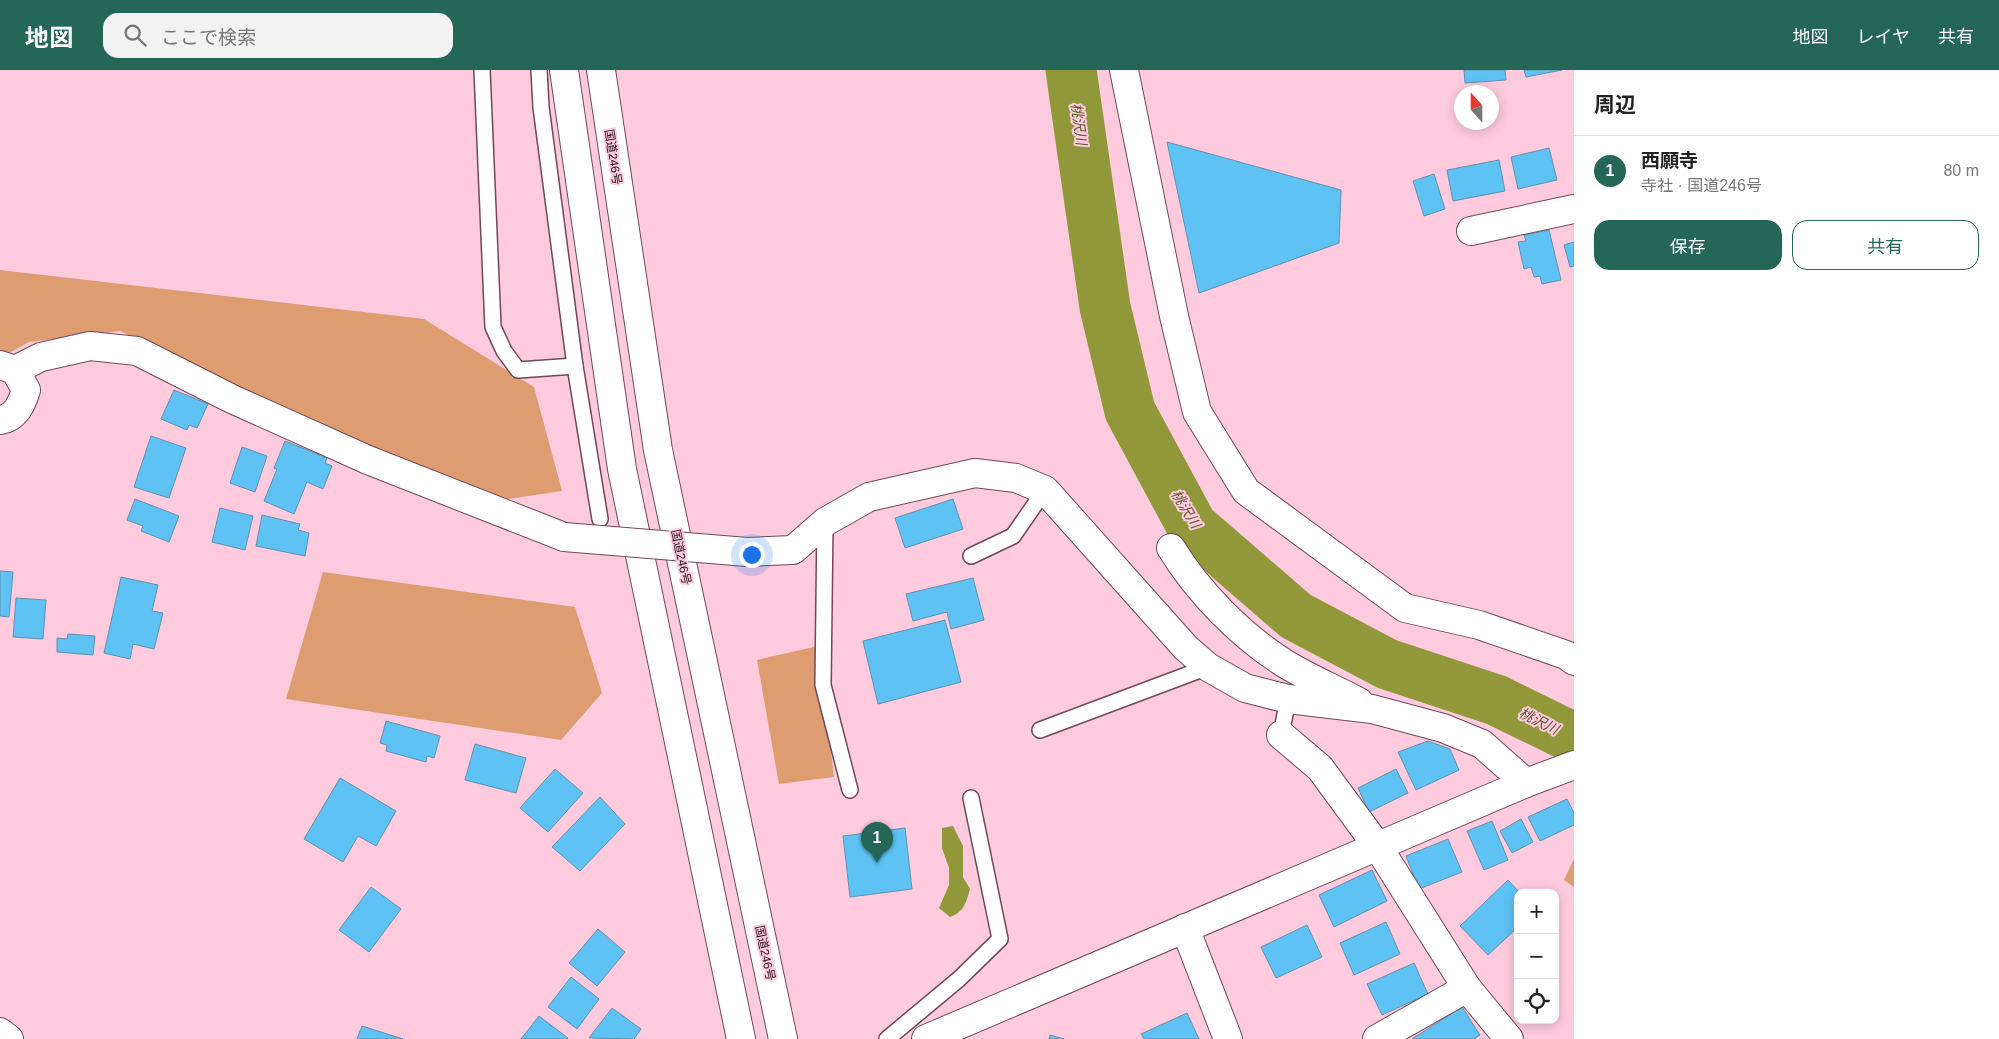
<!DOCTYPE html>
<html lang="ja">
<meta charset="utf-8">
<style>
:root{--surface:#fff;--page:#f2f2f2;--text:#222;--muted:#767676;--line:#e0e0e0;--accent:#256756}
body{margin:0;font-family:Helvetica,"Noto Sans JP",sans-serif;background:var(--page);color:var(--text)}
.controls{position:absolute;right:15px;bottom:15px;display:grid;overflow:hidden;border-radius:10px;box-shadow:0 2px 12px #0003}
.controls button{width:45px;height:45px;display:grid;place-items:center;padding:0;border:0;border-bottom:1px solid var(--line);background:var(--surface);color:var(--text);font:25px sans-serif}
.compass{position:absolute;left:1454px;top:15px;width:45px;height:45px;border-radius:50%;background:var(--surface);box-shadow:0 2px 12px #0003;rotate:339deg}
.you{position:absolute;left:751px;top:484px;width:18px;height:18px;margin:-12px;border:4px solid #fff;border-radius:50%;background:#1a73e8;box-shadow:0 0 0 8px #1a73e833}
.badge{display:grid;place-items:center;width:32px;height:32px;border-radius:50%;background:var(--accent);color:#fff;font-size:16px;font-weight:700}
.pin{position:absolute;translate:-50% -41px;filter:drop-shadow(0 1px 2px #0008)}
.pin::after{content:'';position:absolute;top:26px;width:18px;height:15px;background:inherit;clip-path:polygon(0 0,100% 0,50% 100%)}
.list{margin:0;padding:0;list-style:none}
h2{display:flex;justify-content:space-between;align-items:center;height:65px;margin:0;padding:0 20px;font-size:21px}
h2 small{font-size:16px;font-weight:400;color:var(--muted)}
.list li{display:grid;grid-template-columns:32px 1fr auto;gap:15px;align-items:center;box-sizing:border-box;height:70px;padding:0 20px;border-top:1px solid var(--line)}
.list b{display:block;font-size:19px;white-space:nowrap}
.list p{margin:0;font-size:16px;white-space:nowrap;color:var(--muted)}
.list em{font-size:16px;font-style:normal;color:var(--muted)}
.actions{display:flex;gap:10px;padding:15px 20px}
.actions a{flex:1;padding:11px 0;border:1px solid var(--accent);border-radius:15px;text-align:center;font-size:18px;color:var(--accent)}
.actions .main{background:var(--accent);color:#fff}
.icon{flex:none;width:28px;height:28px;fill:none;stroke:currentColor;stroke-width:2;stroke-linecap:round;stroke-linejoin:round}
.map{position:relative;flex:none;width:1574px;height:969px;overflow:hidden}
header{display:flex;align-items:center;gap:30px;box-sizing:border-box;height:70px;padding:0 25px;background:var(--accent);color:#fff}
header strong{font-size:24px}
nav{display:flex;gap:28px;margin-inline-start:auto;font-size:18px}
.search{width:350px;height:45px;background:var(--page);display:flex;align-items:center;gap:12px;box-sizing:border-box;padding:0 18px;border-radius:15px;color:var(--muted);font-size:19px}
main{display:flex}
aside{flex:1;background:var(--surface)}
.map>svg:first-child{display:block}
</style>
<header>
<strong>地図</strong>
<div class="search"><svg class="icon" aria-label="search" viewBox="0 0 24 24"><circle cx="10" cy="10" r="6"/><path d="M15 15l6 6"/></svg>ここで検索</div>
<nav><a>地図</a><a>レイヤ</a><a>共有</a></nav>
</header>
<main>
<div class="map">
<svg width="1574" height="969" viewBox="0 0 1574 969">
<rect width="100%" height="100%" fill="#fecade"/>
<g fill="#de9c71">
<polygon points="0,200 424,249 534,317 562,421 487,432 120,261 29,272 0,288"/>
<polygon points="323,502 575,537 602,623 561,670 286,629"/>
<polygon points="818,576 834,707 779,714 757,590"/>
<polygon points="1574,789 1574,817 1564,810"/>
</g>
<path fill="#919839" d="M953,756L963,776V807L970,819C966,833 964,842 950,847L939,838L949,815V798L942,778V758Z"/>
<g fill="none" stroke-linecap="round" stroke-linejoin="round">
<polyline stroke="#919839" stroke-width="51" points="1071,0 1105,237 1130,341 1192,456 1296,546 1387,594 1496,630 1574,668"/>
</g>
<g fill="#5ec2f5" stroke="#6291aa">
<polygon points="1464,0 1505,0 1506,10 1465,13"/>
<polygon points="1524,0 1562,0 1526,7"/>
<polygon points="1167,72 1341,120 1339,173 1199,223"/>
<polygon points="1549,78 1557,110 1518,119 1511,87"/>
<polygon points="1499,90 1505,121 1453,131 1447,100"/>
<polygon points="1434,104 1445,139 1424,146 1413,111"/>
<polygon points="1549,160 1561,210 1542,214 1540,206 1534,207 1531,197 1524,199 1518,172 1526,171 1524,165"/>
<polygon points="1574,172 1574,196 1570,197 1564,175"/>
<polygon points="174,320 208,334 197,358 189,355 187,360 161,349"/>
<polygon points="151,366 186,378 169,428 134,417"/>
<polygon points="285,371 327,388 325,393 332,396 323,419 307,412 294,444 264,431 277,399 274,398"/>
<polygon points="242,377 267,386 255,422 230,413"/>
<polygon points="135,429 179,446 169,472 141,461 143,456 127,450"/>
<polygon points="953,429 963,459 905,478 895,448"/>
<polygon points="220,438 253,446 245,480 212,472"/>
<polygon points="262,445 300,454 298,460 309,463 305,486 256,476"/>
<polygon points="0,501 13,502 9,547 0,546"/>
<polygon points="121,507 158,515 152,541 163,543 154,579 133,574 130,589 104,583"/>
<polygon points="973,508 984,550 951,559 947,542 913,551 906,524"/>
<polygon points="16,528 46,530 43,569 13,567"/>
<polygon points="945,550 961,612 878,634 863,571"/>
<polygon points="68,564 95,566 93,585 57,582 57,568 67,569"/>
<polygon points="386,651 440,666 434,688 427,686 426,692 386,681 387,675 380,673"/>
<polygon points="1428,671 1450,679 1459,700 1416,720 1398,682"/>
<polygon points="475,674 526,688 516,723 465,710"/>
<polygon points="555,699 583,723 548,762 520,738"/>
<polygon points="1396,699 1408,723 1369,742 1358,718"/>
<polygon points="340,708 396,741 376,776 358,766 343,792 304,769"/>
<polygon points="600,727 625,754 580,801 552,777"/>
<polygon points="1567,729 1574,743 1574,755 1540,771 1528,747"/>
<polygon points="1521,749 1533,772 1512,783 1500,761"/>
<polygon points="1492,751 1508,790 1484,800 1467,761"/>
<polygon points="905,758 912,819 850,827 843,766"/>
<polygon points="1448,769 1462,802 1419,819 1406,786"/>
<polygon points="1372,800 1387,831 1334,857 1319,825"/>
<polygon points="1508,810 1520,823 1518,823 1518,857 1488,885 1460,856"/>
<polygon points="371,817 401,839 369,882 339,860"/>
<polygon points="1386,852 1400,884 1354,905 1340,873"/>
<polygon points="1307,855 1322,887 1276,908 1261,877"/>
<polygon points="598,859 625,882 597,916 569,893"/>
<polygon points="1414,893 1428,924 1382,945 1367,914"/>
<polygon points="571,907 599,929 577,959 548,937"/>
<polygon points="1462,937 1480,965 1474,969 1412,969"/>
<polygon points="612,938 641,959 634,969 589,968"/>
<polygon points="1187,943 1199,969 1144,969 1141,964"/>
<polygon points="539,946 568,968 567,969 521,969"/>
<polygon points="362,956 403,969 357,969"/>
<polygon points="1050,965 1064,969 1049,969"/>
</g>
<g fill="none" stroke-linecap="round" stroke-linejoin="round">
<defs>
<g id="lane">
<polyline points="482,0 493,257 504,281 518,300 575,296"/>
<polyline points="539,0 541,37 575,296 600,449"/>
<polyline points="825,452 823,615 850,720"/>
<polyline points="971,486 1013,466 1045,420"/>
<polyline points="1040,660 1208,597"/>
<polyline points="1281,665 1288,629"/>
<polyline points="887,969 959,909 1000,869 971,728"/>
</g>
<g id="street">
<polyline points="1124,0 1174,246 1197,342 1246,421 1405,538 1479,555 1566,585 1574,591"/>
<polyline points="1471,161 1574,139"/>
<path d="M0,295L15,300L26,320C22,333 16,348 0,350"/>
<polyline points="15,300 41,287 90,276 137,281 232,329 368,390 564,467"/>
<path d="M1171,478C1198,522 1240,565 1284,593C1308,608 1335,619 1359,632"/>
<polyline points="747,482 793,480 825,452 869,427 975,403 1016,408 1045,420 1186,578 1208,597 1245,618 1288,629 1372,639 1443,658 1482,674 1526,713"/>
<polyline points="1281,665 1320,698 1378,777 1467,918 1509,969"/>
<polyline points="1185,858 1228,969"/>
<polyline points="0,962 9,969"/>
<polyline points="1377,969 1467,918"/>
</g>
<polyline id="secondary" points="926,969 1526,713 1574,695"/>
<g id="highway">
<polyline points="564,0 622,399 741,969"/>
<polyline points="601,0 658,380 783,969"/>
</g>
</defs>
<use href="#lane" stroke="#724759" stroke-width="18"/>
<use href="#street" stroke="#724759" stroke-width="30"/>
<use href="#secondary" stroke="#724759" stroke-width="30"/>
<use href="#highway" stroke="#724759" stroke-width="30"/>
<use href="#lane" stroke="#fff" stroke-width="15"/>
<use href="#street" stroke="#fff" stroke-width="28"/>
<use href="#secondary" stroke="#fff" stroke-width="28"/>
<use href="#highway" stroke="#fff" stroke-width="28"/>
<defs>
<polyline id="street-bridge" points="564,467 747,482"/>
</defs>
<use href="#street-bridge" stroke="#724759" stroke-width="30" stroke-linecap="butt"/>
<use href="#street-bridge" stroke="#fff" stroke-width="28"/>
</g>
<g text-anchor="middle" stroke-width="4" stroke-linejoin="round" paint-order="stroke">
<g font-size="12" fill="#211017" stroke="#fecade">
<text transform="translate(613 87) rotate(81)" y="4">国道246号</text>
<text transform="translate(681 487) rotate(78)" y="4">国道246号</text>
<text transform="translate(765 883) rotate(78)" y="4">国道246号</text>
</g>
<g font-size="14" font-style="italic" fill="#545826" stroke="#fecade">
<text transform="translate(1079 54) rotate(82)" y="5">桃沢川</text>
<text transform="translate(1186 439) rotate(58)" y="5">桃沢川</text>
<text transform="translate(1539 651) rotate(26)" y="5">桃沢川</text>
</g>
</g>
</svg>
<div class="controls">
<button>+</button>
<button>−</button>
<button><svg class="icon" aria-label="locate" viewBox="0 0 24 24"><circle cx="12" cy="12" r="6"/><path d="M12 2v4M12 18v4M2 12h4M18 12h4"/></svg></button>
</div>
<svg class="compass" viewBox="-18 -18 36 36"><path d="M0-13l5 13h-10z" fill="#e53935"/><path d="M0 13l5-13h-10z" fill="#767676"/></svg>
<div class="you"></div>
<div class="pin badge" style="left:877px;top:793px">1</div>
</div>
<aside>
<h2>周辺<small></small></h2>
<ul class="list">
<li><span class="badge">1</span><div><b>西願寺</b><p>寺社 · 国道246号</p></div><em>80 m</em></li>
</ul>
<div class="actions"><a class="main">保存</a><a>共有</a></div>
</aside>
</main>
